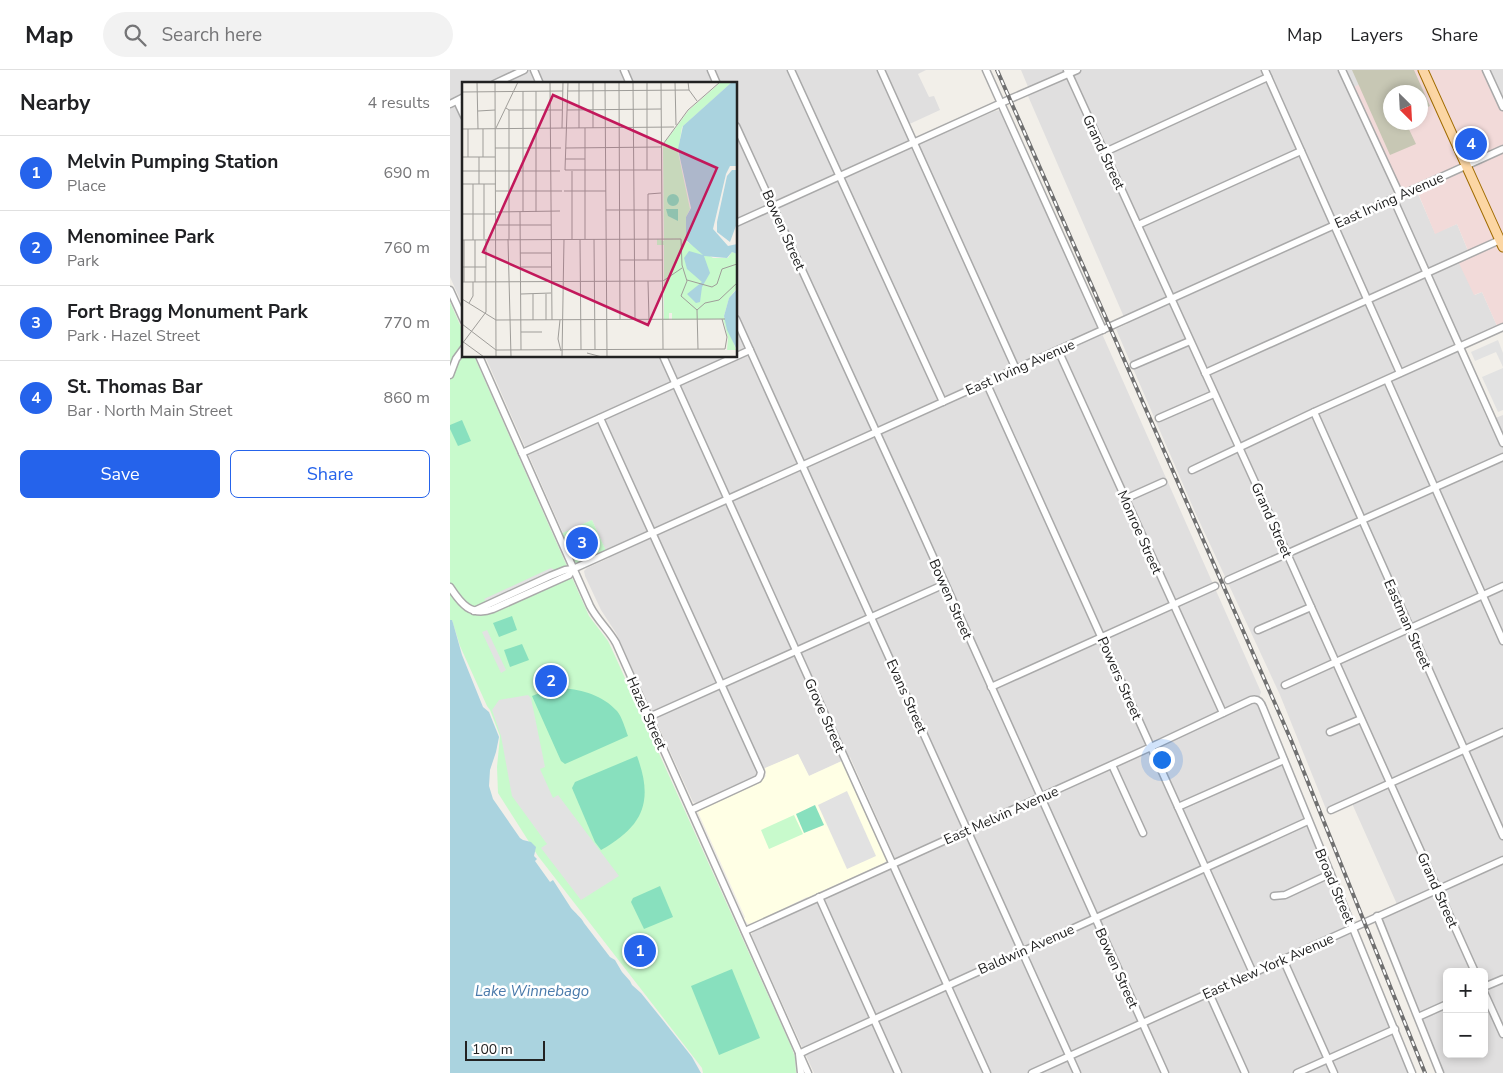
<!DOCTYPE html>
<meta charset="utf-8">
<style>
:root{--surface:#fff;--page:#f2f2f2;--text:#202124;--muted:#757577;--line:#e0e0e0;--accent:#2563eb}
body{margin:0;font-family:"Nunito Sans",sans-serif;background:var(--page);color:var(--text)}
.controls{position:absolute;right:15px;bottom:15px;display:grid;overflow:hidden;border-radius:8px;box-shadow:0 2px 8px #0003}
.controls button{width:45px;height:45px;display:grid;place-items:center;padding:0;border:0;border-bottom:1px solid var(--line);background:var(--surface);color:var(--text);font:25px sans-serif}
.compass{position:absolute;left:933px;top:15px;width:45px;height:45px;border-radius:50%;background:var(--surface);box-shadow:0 2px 8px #0003;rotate:156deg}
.scale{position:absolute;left:15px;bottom:12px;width:80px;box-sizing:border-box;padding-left:5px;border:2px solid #222;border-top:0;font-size:14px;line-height:18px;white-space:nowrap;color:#222;-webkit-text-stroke:4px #fff;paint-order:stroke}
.you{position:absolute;left:711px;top:689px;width:18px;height:18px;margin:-12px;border:4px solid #fff;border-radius:50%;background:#1a73e8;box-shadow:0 0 0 8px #1a73e833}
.badge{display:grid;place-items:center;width:32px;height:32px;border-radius:50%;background:var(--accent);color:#fff;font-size:16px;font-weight:700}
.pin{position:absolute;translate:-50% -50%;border:2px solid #fff;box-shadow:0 1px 5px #0006}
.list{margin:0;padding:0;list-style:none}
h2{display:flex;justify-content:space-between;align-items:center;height:65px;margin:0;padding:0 20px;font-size:21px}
h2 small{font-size:16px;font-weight:400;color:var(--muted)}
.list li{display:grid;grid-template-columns:32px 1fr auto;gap:15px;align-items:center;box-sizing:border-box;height:75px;padding:0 20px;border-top:1px solid var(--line)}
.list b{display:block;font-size:19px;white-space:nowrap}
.list p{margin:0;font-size:16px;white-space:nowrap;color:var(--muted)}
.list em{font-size:16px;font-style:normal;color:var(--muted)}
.actions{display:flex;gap:10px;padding:15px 20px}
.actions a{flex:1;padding:11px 0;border:1px solid var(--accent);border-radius:8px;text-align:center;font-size:18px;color:var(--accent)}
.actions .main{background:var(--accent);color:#fff}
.icon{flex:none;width:28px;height:28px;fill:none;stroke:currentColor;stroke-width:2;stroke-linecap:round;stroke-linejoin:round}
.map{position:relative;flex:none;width:1053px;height:1003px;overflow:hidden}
header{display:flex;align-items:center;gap:30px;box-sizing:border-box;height:70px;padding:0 25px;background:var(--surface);border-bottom:1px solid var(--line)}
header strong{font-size:24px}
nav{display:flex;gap:28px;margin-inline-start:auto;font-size:18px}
.search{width:350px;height:45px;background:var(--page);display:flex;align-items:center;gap:12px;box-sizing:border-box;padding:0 18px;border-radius:28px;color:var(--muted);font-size:19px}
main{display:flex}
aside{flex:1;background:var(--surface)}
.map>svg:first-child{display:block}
</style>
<header>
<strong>Map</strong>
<div class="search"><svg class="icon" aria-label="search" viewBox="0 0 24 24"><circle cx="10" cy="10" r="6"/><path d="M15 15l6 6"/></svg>Search here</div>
<nav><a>Map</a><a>Layers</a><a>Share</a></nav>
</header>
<main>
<aside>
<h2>Nearby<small>4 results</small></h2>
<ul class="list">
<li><span class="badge">1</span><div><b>Melvin Pumping Station</b><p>Place</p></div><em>690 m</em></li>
<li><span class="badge">2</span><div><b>Menominee Park</b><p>Park</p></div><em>760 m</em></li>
<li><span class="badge">3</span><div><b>Fort Bragg Monument Park</b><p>Park · Hazel Street</p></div><em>770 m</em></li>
<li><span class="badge">4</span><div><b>St. Thomas Bar</b><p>Bar · North Main Street</p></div><em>860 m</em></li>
</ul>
<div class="actions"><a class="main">Save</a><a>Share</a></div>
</aside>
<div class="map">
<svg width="1053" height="1003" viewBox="0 0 1053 1003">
<rect width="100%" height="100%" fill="#f2efe9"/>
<g fill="#e0dfdf" fill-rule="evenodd">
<polygon points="0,0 476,0 468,4 479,27 484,26 490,40 453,57 462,77 545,41 551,40 653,266 811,622 807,634 896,851 895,857 892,859 894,866 902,864 904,867 903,868 960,1003 364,1003 301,865 303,862 306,860 358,837 359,836 448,795 400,687 359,706 348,684 307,702 305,706 303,708 257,729 246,733 243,732 166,563 151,540 135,506 134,501 137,498 159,488 142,450 113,463 35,286 286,286 286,14 14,14 14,238 0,207"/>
<path d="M571,0H930L932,5L898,20L944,120V122L941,125L931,129L935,138L968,124L985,163L1007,154L1018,181L1007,186L1025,225L1032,222L1047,256L1005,276L1038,351L1053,345V1003H993L932,852L934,848L950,841L900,729L876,739L830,625L745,442L666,259L677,254L578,26L581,24ZM997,902H1034V984H997Z"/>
<polygon points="1036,0 1053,0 1053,37"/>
</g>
<path fill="#f2dad9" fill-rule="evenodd" d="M930,0H1036L1053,37V257L1047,256L1032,222L1024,225L1007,189L1019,183L1007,154L985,164L966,118L950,125L901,18L932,5ZM941,22H971V52H941Z"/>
<polygon fill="#ffffe5" points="348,684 359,706 392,691 436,788 436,791 434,793 363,825 359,828 357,827 304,853 298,854 294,849 295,847 248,742 251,740 309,713 316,706 315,698"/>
<polygon fill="#c7c7b4" points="902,0 964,0 980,36 971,40 971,22 941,22 941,52 956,53 966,74 940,85"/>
<g fill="#c8facc">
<polygon points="0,232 14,264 14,286 24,286 139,546 158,571 165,586 341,976 345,987 346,1003 253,1003 252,998 88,786 48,723 47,697 50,666 40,640 37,636 10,576 2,550 0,550"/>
<polygon points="142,450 157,483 123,499 108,465"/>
<polygon points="344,745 353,764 319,779 311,760"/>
</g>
<g fill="#88e0be">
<polygon points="12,350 21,371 8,376 0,359 0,355"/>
<polygon points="62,546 67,560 49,567 43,553"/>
<polygon points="72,574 79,590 60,597 54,580"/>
<path d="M113,618C133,620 152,625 167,641C172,647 175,658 178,666L115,694L111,691L82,626L97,620Z"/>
<path d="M187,686C204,732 193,756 151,780L145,772L122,718L125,712Z"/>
<polygon points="365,735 374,755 354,763 346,744"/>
<polygon points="210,816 223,847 194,859 181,832 183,828"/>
<polygon points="282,899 310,968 269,985 241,916"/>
</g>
<g fill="#e2e2e2">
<polygon points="1048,270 1053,283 1053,297 1046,282 1025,291 1021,282"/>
<polygon points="1053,298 1053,340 1048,342 1032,307"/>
<polygon points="101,498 109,502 40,534 34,529"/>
<polygon points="37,560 56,600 51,603 32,562"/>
<polygon points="78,625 81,628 95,697 90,699 103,728 108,725 169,806 131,830 91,778 97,774 62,726 51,666 42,640 49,630"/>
<polygon points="397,721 426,786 397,799 368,735"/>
</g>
<path fill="#aad3df" d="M0,550H2L3,553L12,585L33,637L39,642L49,667L46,682L40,700L39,716L43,729L70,768L73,770L81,772L86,777L84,786L87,789L85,791L100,812L103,810C109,819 115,829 121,838C125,843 131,847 134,853L160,887L165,890L172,902L180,911L182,915L191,923L212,949L242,987L251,1003H0Z"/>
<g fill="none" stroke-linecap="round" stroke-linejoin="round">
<defs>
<g id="minor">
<polyline points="84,0 90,14"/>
<polyline points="174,0 180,14"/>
<polyline points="261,0 267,14"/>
<polyline points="341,0 493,332"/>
<polyline points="431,0 566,299"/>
<polyline points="536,0 653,260"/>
<polyline points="617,0 804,410 1025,902"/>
<polyline points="815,0 950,303"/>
<polyline points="892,0 950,125"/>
<polyline points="1036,0 1053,37"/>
<polyline points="44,14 74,0"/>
<polyline points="7,31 14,46"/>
<polyline points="0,34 14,27"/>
<polyline points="286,56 458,431 715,1003"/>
<polyline points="655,82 818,7"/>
<polyline points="943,128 1053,373"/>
<polyline points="286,153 560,29 627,0"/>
<polyline points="688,155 851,81"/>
<polyline points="0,220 14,251"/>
<polyline points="286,249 627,1003"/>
<polyline points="608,280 773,643"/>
<path d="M29,286L140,536C147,550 159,560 166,573L358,1003"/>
<polyline points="213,286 537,1003"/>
<polyline points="684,295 740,271"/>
<polyline points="755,303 1050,170"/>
<polyline points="0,305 6,289 14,278"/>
<polyline points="937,310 1053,571"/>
<polyline points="536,312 803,903"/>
<polyline points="864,342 1053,766"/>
<polyline points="150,348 311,702 310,706 308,709 241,740"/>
<polyline points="709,348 764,324"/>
<polyline points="72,383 300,280"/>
<polyline points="742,400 864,342 1053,257"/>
<polyline points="675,429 713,412"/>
<polyline points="778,510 1053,387"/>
<path d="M0,517C11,534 21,547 43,539L119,505L123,499"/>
<polyline points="24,541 100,506 115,500 123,499 1053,79"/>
<polyline points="808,560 861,537"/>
<polyline points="835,615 1053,516"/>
<polyline points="541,617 765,516"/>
<polyline points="199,647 495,514"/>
<polyline points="880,662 911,649"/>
<polyline points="662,695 693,763"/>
<polyline points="728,737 834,690"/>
<polyline points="881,740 1053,662"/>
<polyline points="824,826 835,825 880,804"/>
<polyline points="369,827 448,1003"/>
<polyline points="927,846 990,1003"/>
<path d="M295,861L701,677L801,630C808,628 811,632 813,638L962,1003"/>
<polyline points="833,889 884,1003"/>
<polyline points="1034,917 1053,909"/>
<polyline points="1034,922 1053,964"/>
<polyline points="759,923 795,1003"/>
<polyline points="968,947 997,934"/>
<polyline points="351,1003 349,984 357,980 858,751"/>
<polyline points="582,1003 1053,790"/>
<polyline points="847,1003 945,959"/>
</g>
<polyline id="major" points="973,0 1053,177"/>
</defs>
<use href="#minor" stroke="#a9a9a9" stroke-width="9"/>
<use href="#major" stroke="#a06b00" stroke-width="11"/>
<use href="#minor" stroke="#fff" stroke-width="6"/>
<use href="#major" stroke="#fcd6a4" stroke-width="9"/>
<defs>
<polyline id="rail" points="547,0 841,670 975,1003"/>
</defs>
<use href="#rail" stroke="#707070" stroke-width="4"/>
<use href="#rail" stroke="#fff" stroke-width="2" stroke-dasharray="5.5" stroke-linecap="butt"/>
</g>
<g text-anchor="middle" stroke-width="5" stroke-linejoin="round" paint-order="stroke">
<g font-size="14" fill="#222" stroke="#fff">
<text transform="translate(654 82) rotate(65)" y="5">Grand Street</text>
<text transform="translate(939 130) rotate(-24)" y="5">East Irving Avenue</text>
<text transform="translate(334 160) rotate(66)" y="5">Bowen Street</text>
<text transform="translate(570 297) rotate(-24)" y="5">East Irving Avenue</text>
<text transform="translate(822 450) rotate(66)" y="5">Grand Street</text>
<text transform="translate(690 462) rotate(66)" y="5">Monroe Street</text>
<text transform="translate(501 529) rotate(66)" y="5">Bowen Street</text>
<text transform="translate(958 554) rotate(66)" y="5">Eastman Street</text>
<text transform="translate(670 608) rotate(66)" y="5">Powers Street</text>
<text transform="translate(457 626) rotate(66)" y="5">Evans Street</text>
<text transform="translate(197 643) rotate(66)" y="5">Hazel Street</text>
<text transform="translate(375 645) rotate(66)" y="5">Grove Street</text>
<text transform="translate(551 745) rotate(-24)" y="5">East Melvin Avenue</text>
<text transform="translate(885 816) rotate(67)" y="5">Broad Street</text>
<text transform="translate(988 820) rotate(66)" y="5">Grand Street</text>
<text transform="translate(576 879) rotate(-24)" y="5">Baldwin Avenue</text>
<text transform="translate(818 896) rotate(-24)" y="5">East New York Avenue</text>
<text transform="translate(667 898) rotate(66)" y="5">Bowen Street</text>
</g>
<g font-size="15" font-style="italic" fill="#4a7aab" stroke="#fff">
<text x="82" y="926">Lake Winnebago</text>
</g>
</g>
<g transform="translate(12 12)">
<rect width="275" height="275" fill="#f2efe9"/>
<path d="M259,0H270L220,45L216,70L228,127L224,135L225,160L251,176H266L270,170L275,172V206L267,216L262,234L274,268H265L266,256L261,237L210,238V231H207V238H202V163H195V157L202,159L201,63L227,28Z" fill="#c8facc"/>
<path d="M205 118a6 6 0 1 1 12 0a6 6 0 1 1-12 0ZM204,127H216V139L206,134Z" fill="#88e0be"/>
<path d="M270,0H275V84H268L264,92L251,147L266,164L275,162V172L270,170L265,176L242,174L248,191L240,205L238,220L234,221L225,212L240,200L225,187L222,176L227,169L241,173L224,158V135L229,126L216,67L221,44ZM270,88H275V141L268,160L255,150V140L265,94ZM275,207V268L265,248L262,234L267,216Z" fill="#aad3df"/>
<path fill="none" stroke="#9f9d99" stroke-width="1" d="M15,0L16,47M33,0L34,275M88,0L90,238M106,0L103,88H199M117,0V46M131,0V46M143,0L145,275M157,0L158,238M171,0L173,238M185,0V88M199,0L201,267M213,0L214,43M226,0L227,8L235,19M61,9V130M105,9L227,8M0,10L101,9M44,26L47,28H100M47,28V157M105,28L199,27M16,29L33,28M34,46L56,0M100,46L101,0M123,46V157M0,47L212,45M6,47V75M33,66H99M104,66L199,65L226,28L258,0M0,75H33M17,75V102M21,75V47M103,77H123M0,89H33M33,89H98M110,89V157M0,102V158M0,102H34M11,102V158M34,109H100M102,109H144M144,128H199M33,130L98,129M58,130L59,268M74,130V9M0,132H33M33,143H89M22,157V102M46,157L49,275M118,157L119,268M132,157L133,268M219,157L220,183L225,199L219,214L235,228M0,158L219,157M2,158V200M13,158V200M58,171H89M158,178H201M186,178V112L199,111M1,185H24M58,185H89M225,198L250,205L255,202L260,187L275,182M186,199L187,238M0,200L201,199L220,186M59,212L89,211M71,212V238M84,212V238M0,217L34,238L263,237M7,221L11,214V200M98,238L96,257L99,269M0,242L34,268M59,250H80M0,259L22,275M0,262L24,230V157M236,267L235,228L243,221L257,218L275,201M34,268L263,267L265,255L260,237M125,271L140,275M100,275L102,157"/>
<path fill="#c2185b" fill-opacity="0.15" stroke="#c2185b" stroke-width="2.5" d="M91,13L255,86L186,243L21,170Z"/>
<rect width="275" height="275" fill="none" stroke="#222" stroke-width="2.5"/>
</g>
</svg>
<div class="controls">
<button>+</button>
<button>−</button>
</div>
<svg class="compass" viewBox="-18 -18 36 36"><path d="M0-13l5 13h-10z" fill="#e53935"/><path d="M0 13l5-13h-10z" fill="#757577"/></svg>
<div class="scale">100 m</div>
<div class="you"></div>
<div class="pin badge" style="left:190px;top:881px">1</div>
<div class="pin badge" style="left:101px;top:611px">2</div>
<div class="pin badge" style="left:132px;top:473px">3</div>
<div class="pin badge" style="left:1021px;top:74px">4</div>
</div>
</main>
